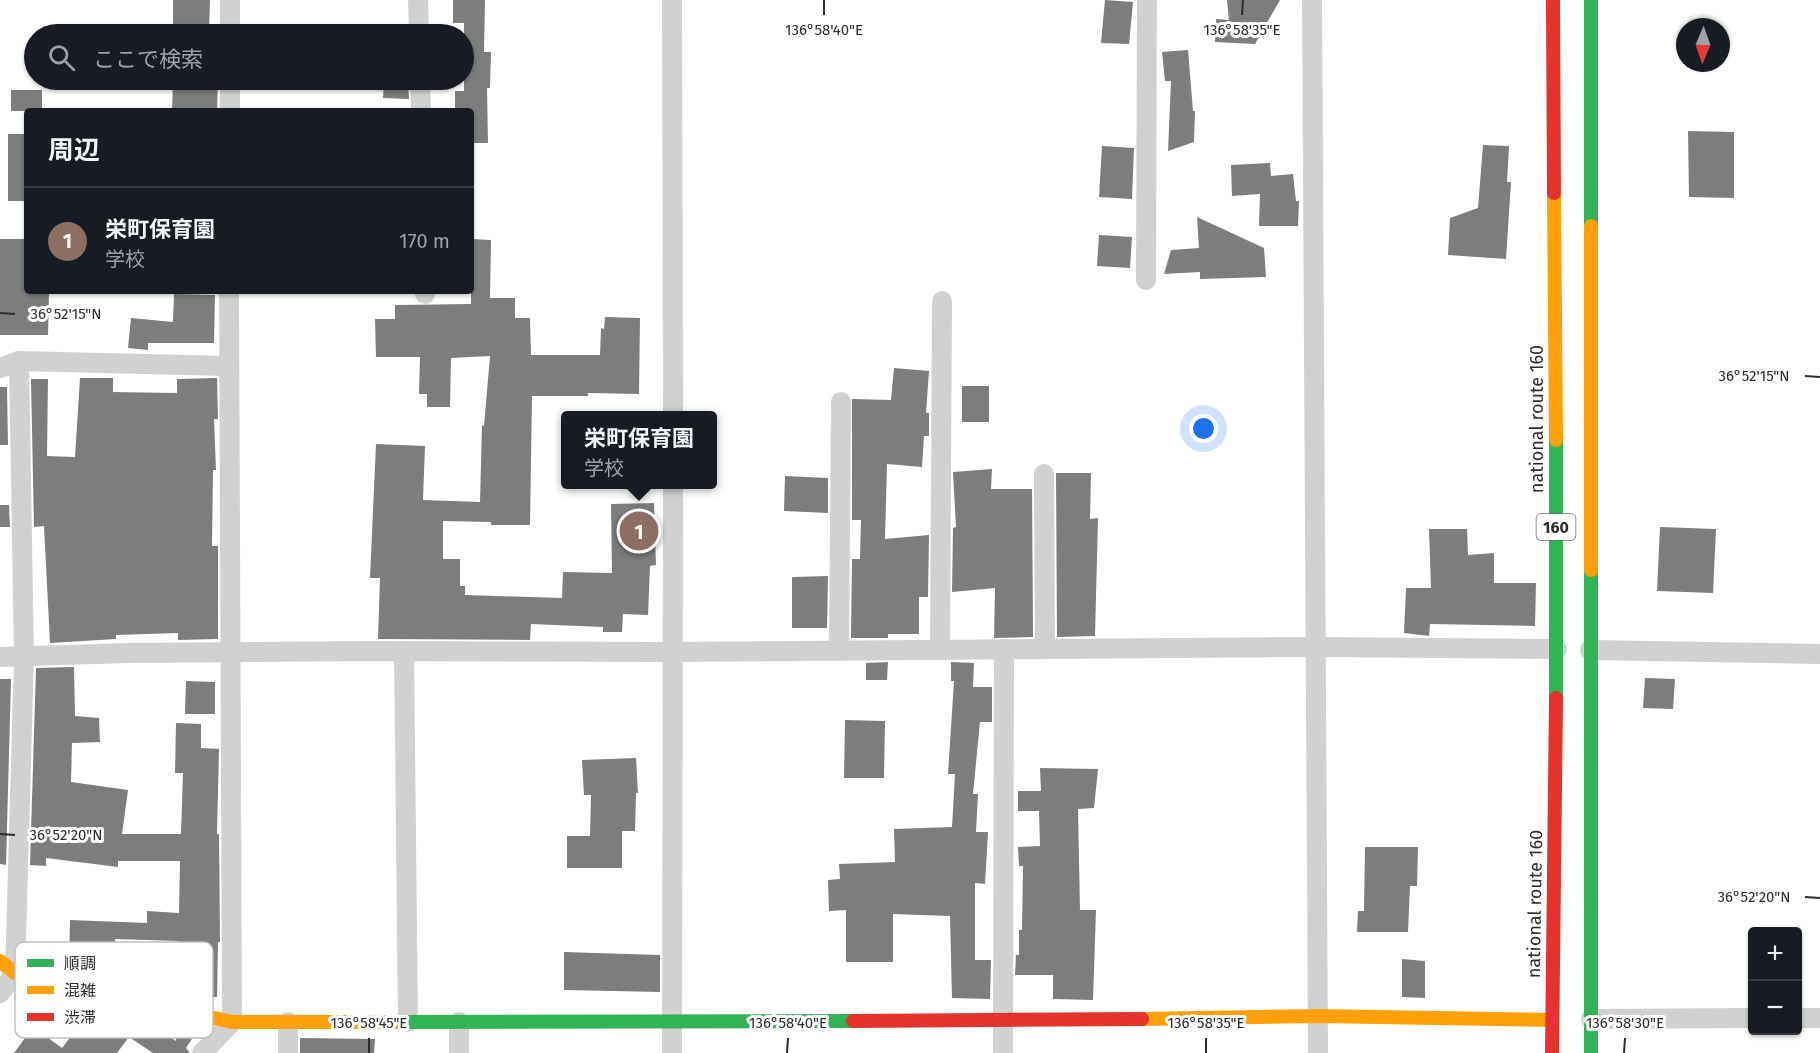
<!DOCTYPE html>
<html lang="ja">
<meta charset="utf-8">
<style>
:root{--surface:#171b24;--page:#20242c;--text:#f1f3f6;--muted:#9ea1a6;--line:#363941;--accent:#767676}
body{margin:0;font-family:"Fira Sans","Noto Sans JP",sans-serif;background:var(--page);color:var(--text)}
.controls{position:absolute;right:18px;bottom:18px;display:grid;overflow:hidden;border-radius:6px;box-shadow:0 2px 4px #0004}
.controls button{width:54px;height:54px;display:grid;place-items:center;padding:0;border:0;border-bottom:2px solid var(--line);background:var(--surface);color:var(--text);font:30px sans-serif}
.compass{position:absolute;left:1676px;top:18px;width:54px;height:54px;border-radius:50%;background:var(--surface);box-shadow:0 2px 4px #0004;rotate:182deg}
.you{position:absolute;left:1204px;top:429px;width:21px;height:21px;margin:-15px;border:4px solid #fff;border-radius:50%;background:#1a73e8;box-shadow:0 0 0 9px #1a73e833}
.badge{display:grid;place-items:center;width:39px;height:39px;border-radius:50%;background:var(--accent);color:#fff;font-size:20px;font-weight:700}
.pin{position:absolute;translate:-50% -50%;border:3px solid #fff;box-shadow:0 2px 6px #0006}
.popup{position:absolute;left:561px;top:411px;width:156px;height:78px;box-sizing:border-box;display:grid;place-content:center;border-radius:6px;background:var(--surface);filter:drop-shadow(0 2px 4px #0005);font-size:20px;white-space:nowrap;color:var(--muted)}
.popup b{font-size:22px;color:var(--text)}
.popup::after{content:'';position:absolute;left:50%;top:100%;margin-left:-12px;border:12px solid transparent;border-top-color:var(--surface)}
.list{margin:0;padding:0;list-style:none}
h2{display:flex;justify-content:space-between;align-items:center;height:78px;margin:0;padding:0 24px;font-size:26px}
h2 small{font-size:20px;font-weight:400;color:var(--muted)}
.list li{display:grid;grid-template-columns:39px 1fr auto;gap:18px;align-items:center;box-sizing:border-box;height:108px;padding:0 24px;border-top:2px solid var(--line)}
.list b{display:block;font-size:22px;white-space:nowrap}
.list p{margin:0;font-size:20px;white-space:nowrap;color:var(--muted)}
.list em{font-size:20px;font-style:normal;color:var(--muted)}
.icon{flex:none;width:33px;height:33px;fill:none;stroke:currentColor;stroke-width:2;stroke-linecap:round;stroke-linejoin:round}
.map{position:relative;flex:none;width:1820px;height:1053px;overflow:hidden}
.search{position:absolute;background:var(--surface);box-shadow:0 2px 4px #0004;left:24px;top:24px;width:450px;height:66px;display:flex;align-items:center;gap:15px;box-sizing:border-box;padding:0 21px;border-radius:33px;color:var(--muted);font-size:22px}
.panel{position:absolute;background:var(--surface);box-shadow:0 2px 4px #0004;left:24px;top:108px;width:450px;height:186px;border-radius:6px}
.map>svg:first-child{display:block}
</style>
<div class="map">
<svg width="1820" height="1053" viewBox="0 0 1820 1053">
<rect width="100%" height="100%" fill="#fff"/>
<g fill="#7d7d7d">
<polygon points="173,0 210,0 209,34 173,34"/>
<polygon points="453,0 485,0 484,52 491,52 490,88 487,88 488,143 471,143 471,111 455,111 455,91 464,91 464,23 453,23"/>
<polygon points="1105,0 1133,2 1129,44 1101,43"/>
<polygon points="1227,0 1280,0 1255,44 1215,42 1216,19 1229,20"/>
<polygon points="1188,50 1193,111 1195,111 1194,142 1168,151 1171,81 1165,81 1162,52"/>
<polygon points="173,80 218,80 217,111 172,111"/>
<polygon points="384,80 408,80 409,99 383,98"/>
<rect x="11" y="90" width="31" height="21"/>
<polygon points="1688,131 1734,132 1734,198 1689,197"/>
<rect x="8" y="134" width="19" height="67"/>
<polygon points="1483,145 1509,146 1507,182 1511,182 1506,259 1448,255 1450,218 1478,208"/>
<polygon points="1102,146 1134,148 1132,199 1099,197"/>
<polygon points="1270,163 1271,176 1293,174 1296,201 1299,201 1298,226 1259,226 1260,194 1232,196 1231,165"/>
<polygon points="1197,217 1264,248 1266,277 1200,279 1200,272 1164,274 1171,250 1199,248"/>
<polygon points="1099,235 1132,237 1130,268 1097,266"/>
<polygon points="0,239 27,239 27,292 49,292 48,335 0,335"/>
<polygon points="471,239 491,240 490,298 515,298 515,318 530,318 531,355 600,355 601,328 604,329 605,317 640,318 639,394 588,393 588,396 532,396 530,525 491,525 491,522 443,521 443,559 460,559 460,586 465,586 465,595 562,598 563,572 612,573 611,504 654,503 656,565 650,566 648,615 623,614 622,632 603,632 603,627 531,624 530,640 378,639 380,578 370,578 376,444 425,446 423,500 480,502 482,425 484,426 490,356 451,358 450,407 427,407 427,394 419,394 420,357 376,357 375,319 395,319 395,305 471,304"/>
<polygon points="174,294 215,295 214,343 148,343 148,350 128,348 131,318 173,322"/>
<polygon points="894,368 929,371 926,413 929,413 929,436 924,436 922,467 887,464 885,539 929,535 928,595 928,597 919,597 919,634 888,634 888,638 851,638 852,559 860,559 861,520 852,520 852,399 891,400"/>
<polygon points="80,378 113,378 113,392 177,393 177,379 217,378 218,419 214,419 216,470 213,470 212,546 218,546 218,639 178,640 178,633 116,635 116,639 50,643 44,526 34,527 31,379 48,379 47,456 75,457"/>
<rect x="962" y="386" width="27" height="36"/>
<polygon points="0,387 7,387 8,445 0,445"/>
<polygon points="992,469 991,489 1032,489 1033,637 994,638 995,588 952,592 953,528 956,527 953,472"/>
<polygon points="1056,473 1091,473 1090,519 1098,518 1095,636 1057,637"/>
<polygon points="785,476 828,478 828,513 784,511"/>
<polygon points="0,505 9,505 10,527 0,527"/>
<polygon points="1660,527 1716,529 1713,593 1657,591"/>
<polygon points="1429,529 1467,529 1468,555 1494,553 1494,583 1536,583 1535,626 1430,624 1429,636 1404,633 1406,588 1431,588"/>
<polygon points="828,576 827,628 792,628 792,577"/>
<polygon points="888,662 887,680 866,680 866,663"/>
<polygon points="951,662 974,663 973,687 992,687 992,722 980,722 973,794 978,794 976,832 988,832 985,884 975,883 975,960 991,960 990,999 952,998 950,916 893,914 893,962 846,962 846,910 829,911 828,880 840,879 839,864 895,862 894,829 952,827 955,774 948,774 954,681 951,681"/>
<polygon points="74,667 75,716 99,718 100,742 72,743 71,782 128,790 122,834 181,834 183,773 175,773 176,723 201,724 201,748 219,749 217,834 219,834 220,942 218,942 217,997 194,996 177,993 178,941 115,939 114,978 69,968 70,920 147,923 147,911 179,913 180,861 118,861 118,867 46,858 46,866 30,865 36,668"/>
<polygon points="1645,678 1675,679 1673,709 1643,708"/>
<polygon points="0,679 11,679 6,865 0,864"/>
<polygon points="186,681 215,682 215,714 185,714"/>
<polygon points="845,720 885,721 884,778 844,778"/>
<polygon points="636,758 638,793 636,793 635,831 622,831 622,868 567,868 567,836 590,836 591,795 584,795 582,760"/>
<polygon points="1040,768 1098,769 1094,808 1078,809 1080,910 1096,910 1093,1000 1053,999 1053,975 1015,975 1016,955 1019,955 1019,930 1022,930 1023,866 1019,866 1018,847 1040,846 1039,811 1018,811 1018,791 1041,791"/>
<polygon points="1365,847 1418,847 1417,886 1410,886 1408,932 1357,932 1358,911 1364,911"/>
<polygon points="564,952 660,955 660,992 564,990"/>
<polygon points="1402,959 1425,961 1425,998 1402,997"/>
<polygon points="103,1010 145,1019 176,1041 176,1026 197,1031 186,1048 190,1053 153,1053 129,1037 117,1053 14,1053 33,1027 62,1048 83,1021 91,1027"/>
<polygon points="300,1038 375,1039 374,1053 300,1053"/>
</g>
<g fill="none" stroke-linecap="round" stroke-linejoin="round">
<g stroke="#d1d1d1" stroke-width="20">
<polyline points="418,0 419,34"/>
<polyline points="672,0 673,416"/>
<polyline points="1312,0 1318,1053"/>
<polyline points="230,34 230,0"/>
<polyline points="420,80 421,111"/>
<polyline points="230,111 230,80"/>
<polyline points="1146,280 1147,0"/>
<polyline points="425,291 425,294"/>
<polyline points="0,368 19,361 228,366"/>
<polyline points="1044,474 1045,649"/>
<polyline points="940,650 942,301"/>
<polyline points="1590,650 1820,654"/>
<polyline points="404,651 408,1022"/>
<polyline points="839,651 841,402"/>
<polyline points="0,657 128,653 367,651 674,652 1316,647 1557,649"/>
<polyline points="0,993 15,973 24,657 19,361"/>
<polyline points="1798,1018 1820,1018"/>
<polyline points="1591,1019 1752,1018"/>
<polyline points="202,1053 232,1022 229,291"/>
<polyline points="288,1053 288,1022"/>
<polyline points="459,1053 459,1022"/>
<polyline points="672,1053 673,484"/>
<polyline points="1003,1053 1004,649"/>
</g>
<g stroke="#30b455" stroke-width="14">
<polyline points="1591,0 1591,226"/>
<polyline points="1556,440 1556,698"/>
<polyline points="1591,570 1591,1053"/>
<polyline points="401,1022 853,1021"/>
</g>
<g stroke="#ff9f0a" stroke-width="14">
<polyline points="1554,193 1556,440"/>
<polyline points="1591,226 1591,570"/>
<polyline points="0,961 15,973 232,1022 401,1022"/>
<polyline points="1142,1019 1318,1016 1551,1020"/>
</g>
<g stroke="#e5322d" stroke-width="14">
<polyline points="1553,0 1554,193"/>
<polyline points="853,1021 1142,1019"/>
<polyline points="1552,1053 1556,698"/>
</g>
</g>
<path fill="none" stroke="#2c2c2c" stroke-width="2" d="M824,15V0M1242,15L1243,0M0,313L15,314M1805,376L1820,377M0,834L15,835M1805,897L1820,898M369,1053V1038M787,1053L788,1038M1206,1053V1038M1624,1053L1625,1038"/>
<g text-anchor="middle" stroke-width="6" stroke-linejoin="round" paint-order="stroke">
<rect fill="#fff" stroke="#6b6b6b" stroke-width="1.5" x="1536.5" y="514" width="39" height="26" rx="4.5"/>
<g font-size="16" font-weight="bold" fill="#2c2c2c">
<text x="1556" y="533">160</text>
</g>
<g font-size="18" fill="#2c2c2c" stroke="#fff">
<text transform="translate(1537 419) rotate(-90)" y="6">national route 160</text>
<text transform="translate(1535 904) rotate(-89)" y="6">national route 160</text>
</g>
</g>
<rect x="15" y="942" width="198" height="96" rx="9" fill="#fff" stroke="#c0c0c0" stroke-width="1.5"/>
<rect x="27" y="959" width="27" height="8" fill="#30b455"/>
<rect x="27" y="986" width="27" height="8" fill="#ff9f0a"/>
<rect x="27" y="1013" width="27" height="8" fill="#e5322d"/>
<g font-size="16" fill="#2c2c2c">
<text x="64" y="969">順調</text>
<text x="64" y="996">混雑</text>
<text x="64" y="1023">渋滞</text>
</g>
<g font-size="15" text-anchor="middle" fill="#2c2c2c" stroke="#fff" stroke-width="6" stroke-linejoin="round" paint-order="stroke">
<text x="824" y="35">136°58'40"E</text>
<text x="1242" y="35">136°58'35"E</text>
<text x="66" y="319">36°52'15"N</text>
<text x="1754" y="381">36°52'15"N</text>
<text x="66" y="840">36°52'20"N</text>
<text x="1754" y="902">36°52'20"N</text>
<text x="369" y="1028">136°58'45"E</text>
<text x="788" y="1028">136°58'40"E</text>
<text x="1206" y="1028">136°58'35"E</text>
<text x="1625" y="1028">136°58'30"E</text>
</g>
</svg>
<div class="controls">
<button>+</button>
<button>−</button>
</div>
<svg class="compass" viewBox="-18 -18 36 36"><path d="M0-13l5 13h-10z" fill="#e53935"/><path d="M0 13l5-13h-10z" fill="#9ea1a6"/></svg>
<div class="you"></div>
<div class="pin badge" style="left:639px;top:531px;background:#8d6e63">1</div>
<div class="popup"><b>栄町保育園</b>学校</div>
<div class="search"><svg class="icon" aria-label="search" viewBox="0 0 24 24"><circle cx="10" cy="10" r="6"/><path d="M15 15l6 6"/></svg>ここで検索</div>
<section class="panel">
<h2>周辺<small></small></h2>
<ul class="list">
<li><span class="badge" style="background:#8d6e63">1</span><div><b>栄町保育園</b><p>学校</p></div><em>170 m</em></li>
</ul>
</section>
</div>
